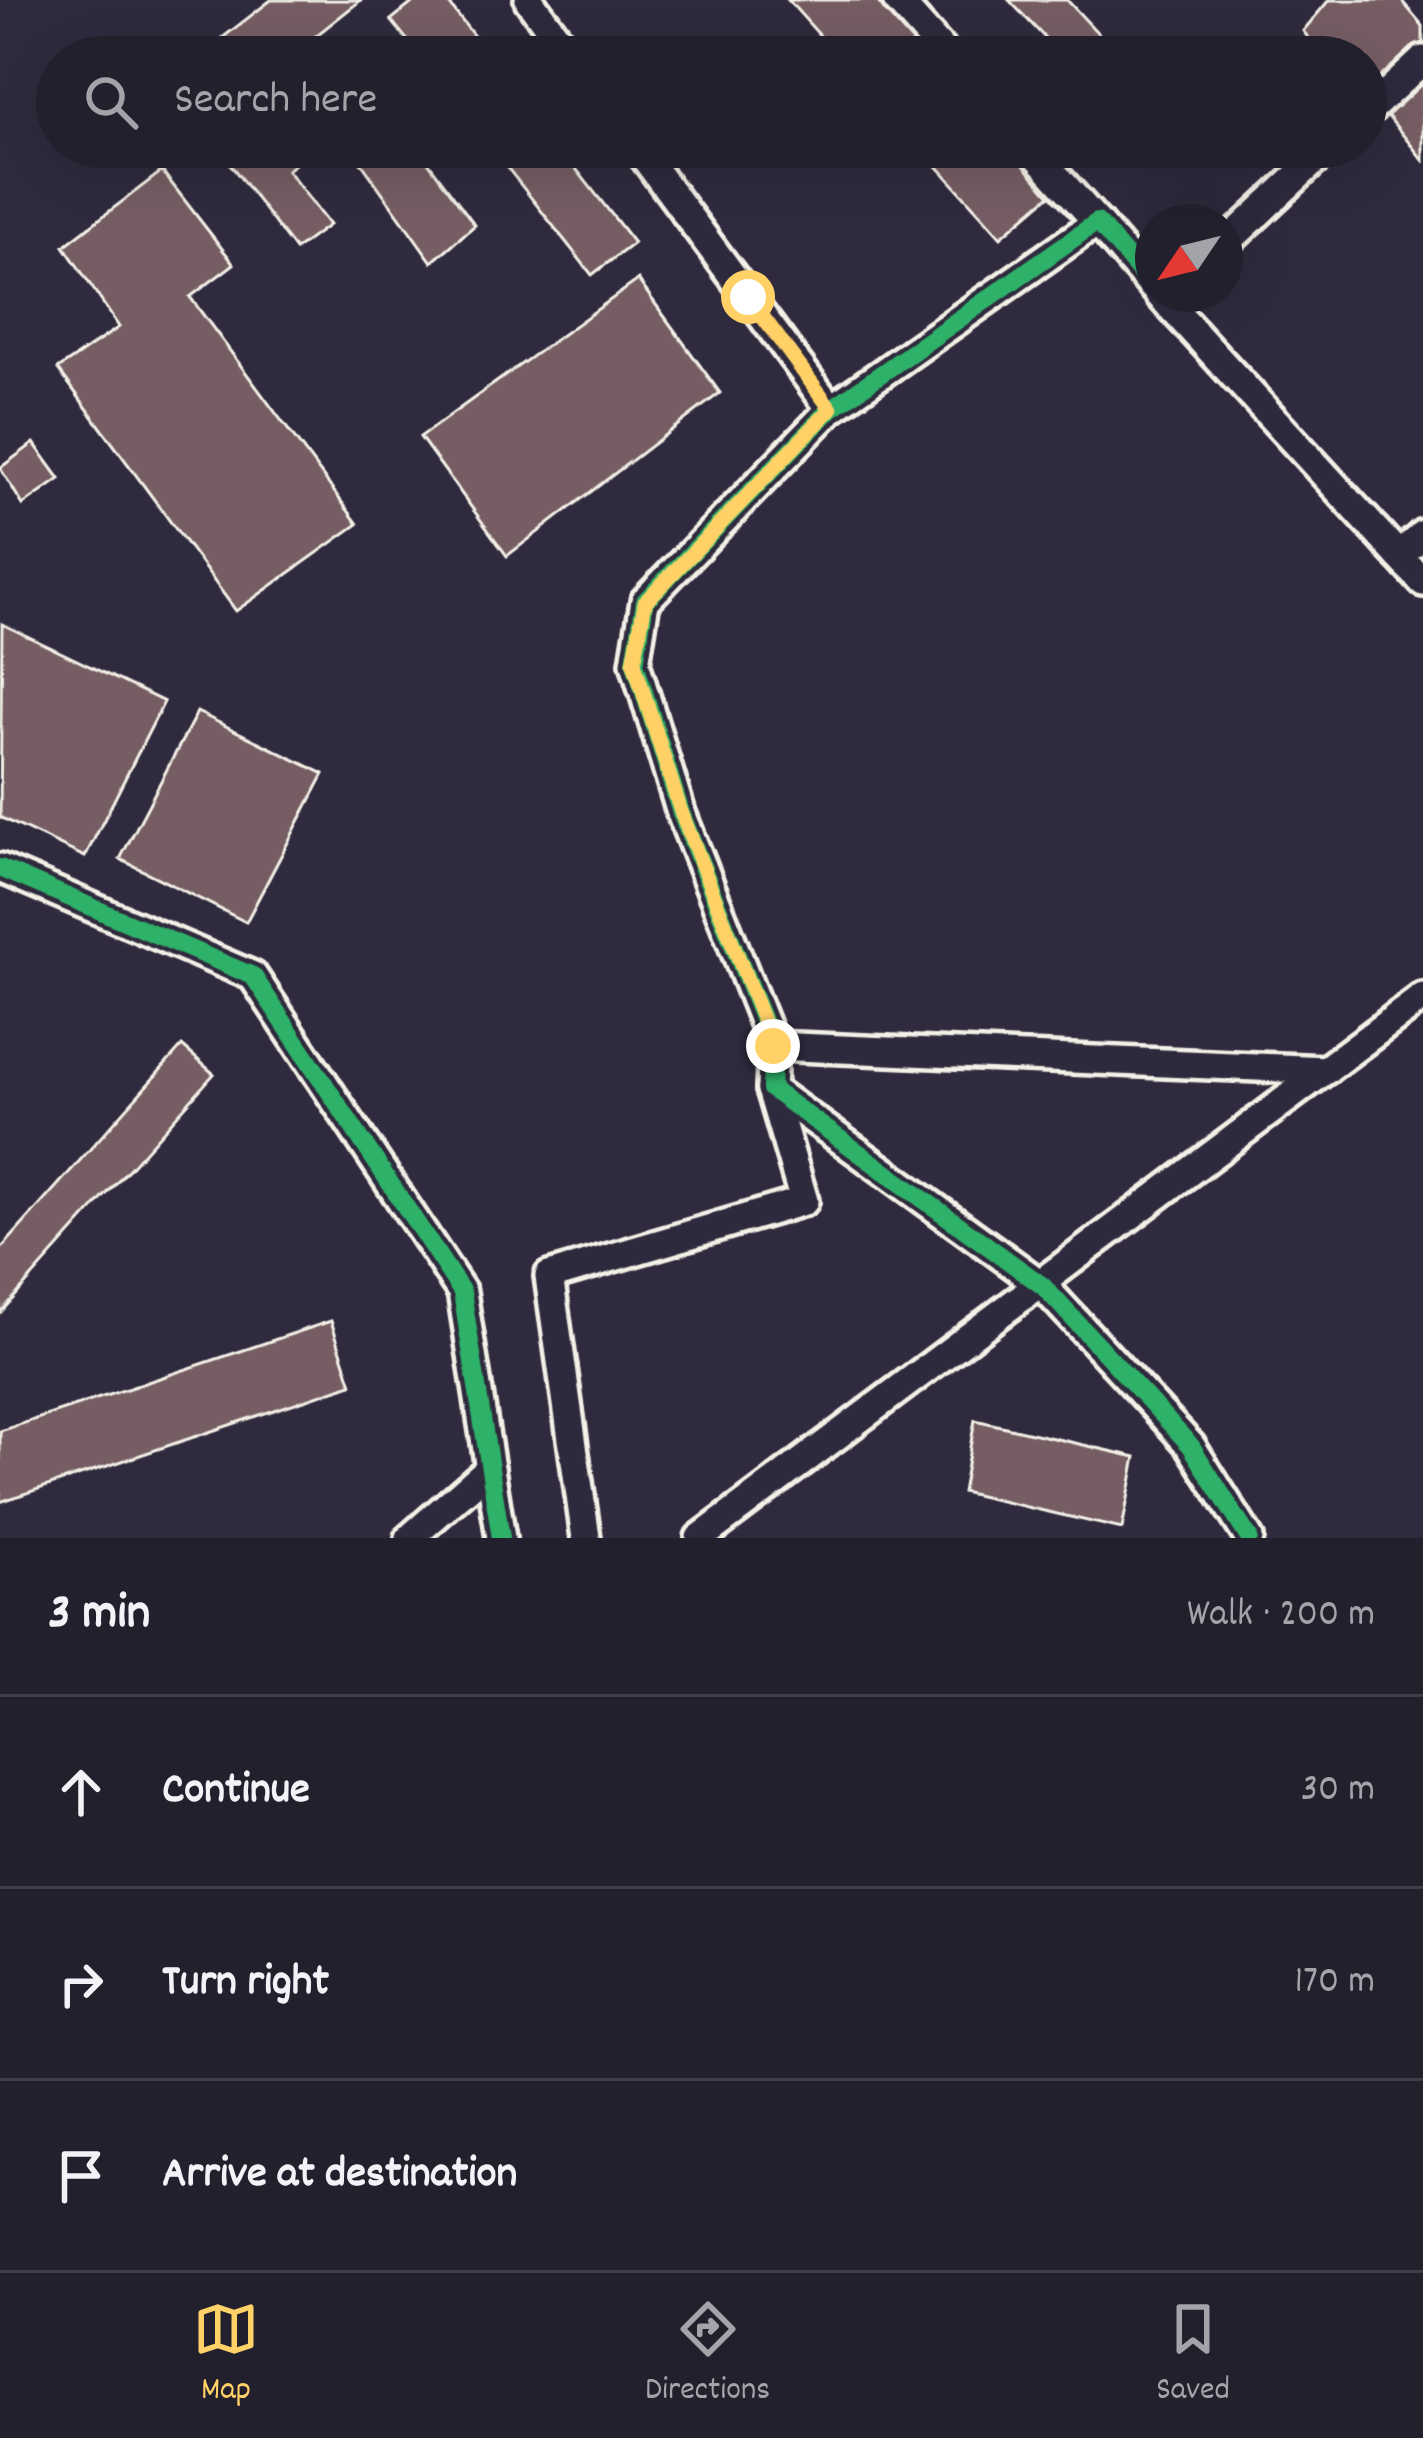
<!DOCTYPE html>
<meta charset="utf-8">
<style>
:root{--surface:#23202e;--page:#2f2d3a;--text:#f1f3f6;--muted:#a3a3aa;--line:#403e4a;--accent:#ffd166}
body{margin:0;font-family:Dekko,sans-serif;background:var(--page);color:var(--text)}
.compass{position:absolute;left:1135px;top:204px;width:108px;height:108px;border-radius:50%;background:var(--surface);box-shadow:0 12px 48px #0002;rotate:235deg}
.stop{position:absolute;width:36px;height:36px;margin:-27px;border:9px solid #ffd166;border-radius:50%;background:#fff}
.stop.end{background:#ffd166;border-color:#fff;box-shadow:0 3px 12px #0008}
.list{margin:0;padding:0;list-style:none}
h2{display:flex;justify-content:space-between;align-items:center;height:156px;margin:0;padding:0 48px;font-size:51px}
h2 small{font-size:39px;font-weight:400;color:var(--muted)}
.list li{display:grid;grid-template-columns:78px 1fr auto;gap:36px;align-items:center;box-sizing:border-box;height:192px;padding:0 48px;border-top:3px solid var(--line)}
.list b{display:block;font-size:45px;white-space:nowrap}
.list em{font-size:39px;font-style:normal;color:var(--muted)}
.icon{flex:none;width:66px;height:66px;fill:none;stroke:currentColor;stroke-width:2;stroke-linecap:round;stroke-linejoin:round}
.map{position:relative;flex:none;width:1423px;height:1538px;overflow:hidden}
.search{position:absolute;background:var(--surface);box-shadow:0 12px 48px #0002;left:36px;right:36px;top:36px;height:132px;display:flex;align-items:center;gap:30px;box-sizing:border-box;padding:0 42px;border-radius:66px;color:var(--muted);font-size:45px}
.sheet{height:732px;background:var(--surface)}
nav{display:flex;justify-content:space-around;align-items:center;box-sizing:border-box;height:168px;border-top:3px solid var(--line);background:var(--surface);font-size:33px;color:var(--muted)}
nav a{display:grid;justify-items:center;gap:6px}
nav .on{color:var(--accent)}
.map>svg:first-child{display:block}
</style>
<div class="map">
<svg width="1423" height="1538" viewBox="0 0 1423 1538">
<rect width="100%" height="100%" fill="#2f2a3d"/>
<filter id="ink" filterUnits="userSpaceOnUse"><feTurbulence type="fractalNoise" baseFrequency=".00833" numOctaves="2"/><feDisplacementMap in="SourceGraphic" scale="24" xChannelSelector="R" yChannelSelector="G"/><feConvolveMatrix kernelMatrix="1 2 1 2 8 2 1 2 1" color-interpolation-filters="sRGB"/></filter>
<g filter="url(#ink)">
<g fill="#755d64" stroke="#f4f1e8" stroke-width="3">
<polygon points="271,0 361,0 289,57 214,57 208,49"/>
<polygon points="416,0 446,0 490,57 421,57 391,20"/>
<polygon points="788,0 876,0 927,57 839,57"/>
<polygon points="1009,0 1067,0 1120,57 1063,57"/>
<polygon points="1329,0 1401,0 1423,26 1423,48 1366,99 1366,57 1323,57 1303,31"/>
<polygon points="1423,75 1423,160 1382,109"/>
<polygon points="244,147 300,147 306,156 287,170 329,225 295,250 227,160"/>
<polygon points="350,147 417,147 475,225 432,262"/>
<polygon points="491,147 559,147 634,243 592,275"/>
<polygon points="920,147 1008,147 1050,195 1001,237"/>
<polygon points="162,171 234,264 190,297 358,524 236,611 58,369 119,327 64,246"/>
<polygon points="638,280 720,393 507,556 420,437"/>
<polygon points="34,443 60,479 23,505 0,468"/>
<polygon points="2,624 164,702 85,857 0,817"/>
<polygon points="197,712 324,774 246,922 120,859"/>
<polygon points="182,1046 214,1074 0,1313 0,1250"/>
<polygon points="331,1321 352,1384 0,1502 0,1431"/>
<polygon points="975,1420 1136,1457 1122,1529 962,1492"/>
</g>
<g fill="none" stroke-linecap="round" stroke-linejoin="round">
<defs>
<g id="street">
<polyline points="529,0 571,57"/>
<polyline points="897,0 948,57"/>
<polyline points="1366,113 1423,60"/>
<polyline points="637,147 831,409"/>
<polyline points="1030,147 1097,222"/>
<polyline points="1225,244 1329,147"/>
<polyline points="1153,287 1097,222 831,409 645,601 635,663 681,813 773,1046 771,1089 1043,1286 1191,1446 1249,1538"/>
<polyline points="1159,294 1423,582"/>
<polyline points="1399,556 1423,534"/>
<polyline points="0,868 253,976 462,1292 501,1538"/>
<polyline points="773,1046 1326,1070"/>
<polyline points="410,1538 490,1468"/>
<polyline points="586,1538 549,1276 804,1201 771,1089"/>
<polyline points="700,1538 1423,997"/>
</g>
</defs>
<use href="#street" stroke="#f4f1e8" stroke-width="36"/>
<use href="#street" stroke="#2f2a3d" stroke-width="27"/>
<defs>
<g id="cycleway">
<polyline points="1153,287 1097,222 831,409 645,601 635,663 681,813 773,1046 771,1089 1043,1286 1191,1446 1249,1538"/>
<polyline points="0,868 253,976 462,1292 501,1538"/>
</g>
</defs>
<use href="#cycleway" stroke="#2f2a3d" stroke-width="26"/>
<use href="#cycleway" stroke="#2db169" stroke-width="18"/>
</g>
</g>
<g fill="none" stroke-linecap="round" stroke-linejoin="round" filter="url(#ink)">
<polyline stroke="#ffd166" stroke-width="15" points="748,297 831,409 645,602 634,663 681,812 773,1046"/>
</g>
</svg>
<svg class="compass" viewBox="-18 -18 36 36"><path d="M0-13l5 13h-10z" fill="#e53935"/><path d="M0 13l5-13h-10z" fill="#a3a3aa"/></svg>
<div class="stop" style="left:748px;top:297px"></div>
<div class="stop end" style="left:773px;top:1046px"></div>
<div class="search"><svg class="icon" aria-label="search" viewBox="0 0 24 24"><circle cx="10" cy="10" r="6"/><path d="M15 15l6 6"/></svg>Search here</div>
</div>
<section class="sheet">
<h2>3 min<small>Walk · 200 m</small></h2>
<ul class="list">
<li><svg class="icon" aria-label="ahead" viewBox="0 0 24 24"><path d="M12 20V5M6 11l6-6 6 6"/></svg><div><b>Continue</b></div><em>30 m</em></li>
<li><svg class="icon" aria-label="right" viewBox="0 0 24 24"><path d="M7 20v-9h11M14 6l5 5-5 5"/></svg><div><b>Turn right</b></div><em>170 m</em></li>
<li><svg class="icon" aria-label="arrive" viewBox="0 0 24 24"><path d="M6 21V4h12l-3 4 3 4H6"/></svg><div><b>Arrive at destination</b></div></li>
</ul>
</section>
<nav>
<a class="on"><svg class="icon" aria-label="map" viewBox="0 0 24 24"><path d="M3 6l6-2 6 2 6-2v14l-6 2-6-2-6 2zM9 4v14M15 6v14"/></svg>Map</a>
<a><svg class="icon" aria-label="directions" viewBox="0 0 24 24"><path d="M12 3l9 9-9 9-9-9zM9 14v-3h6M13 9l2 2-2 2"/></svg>Directions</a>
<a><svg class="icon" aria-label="saved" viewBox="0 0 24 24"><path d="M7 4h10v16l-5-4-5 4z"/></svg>Saved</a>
</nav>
